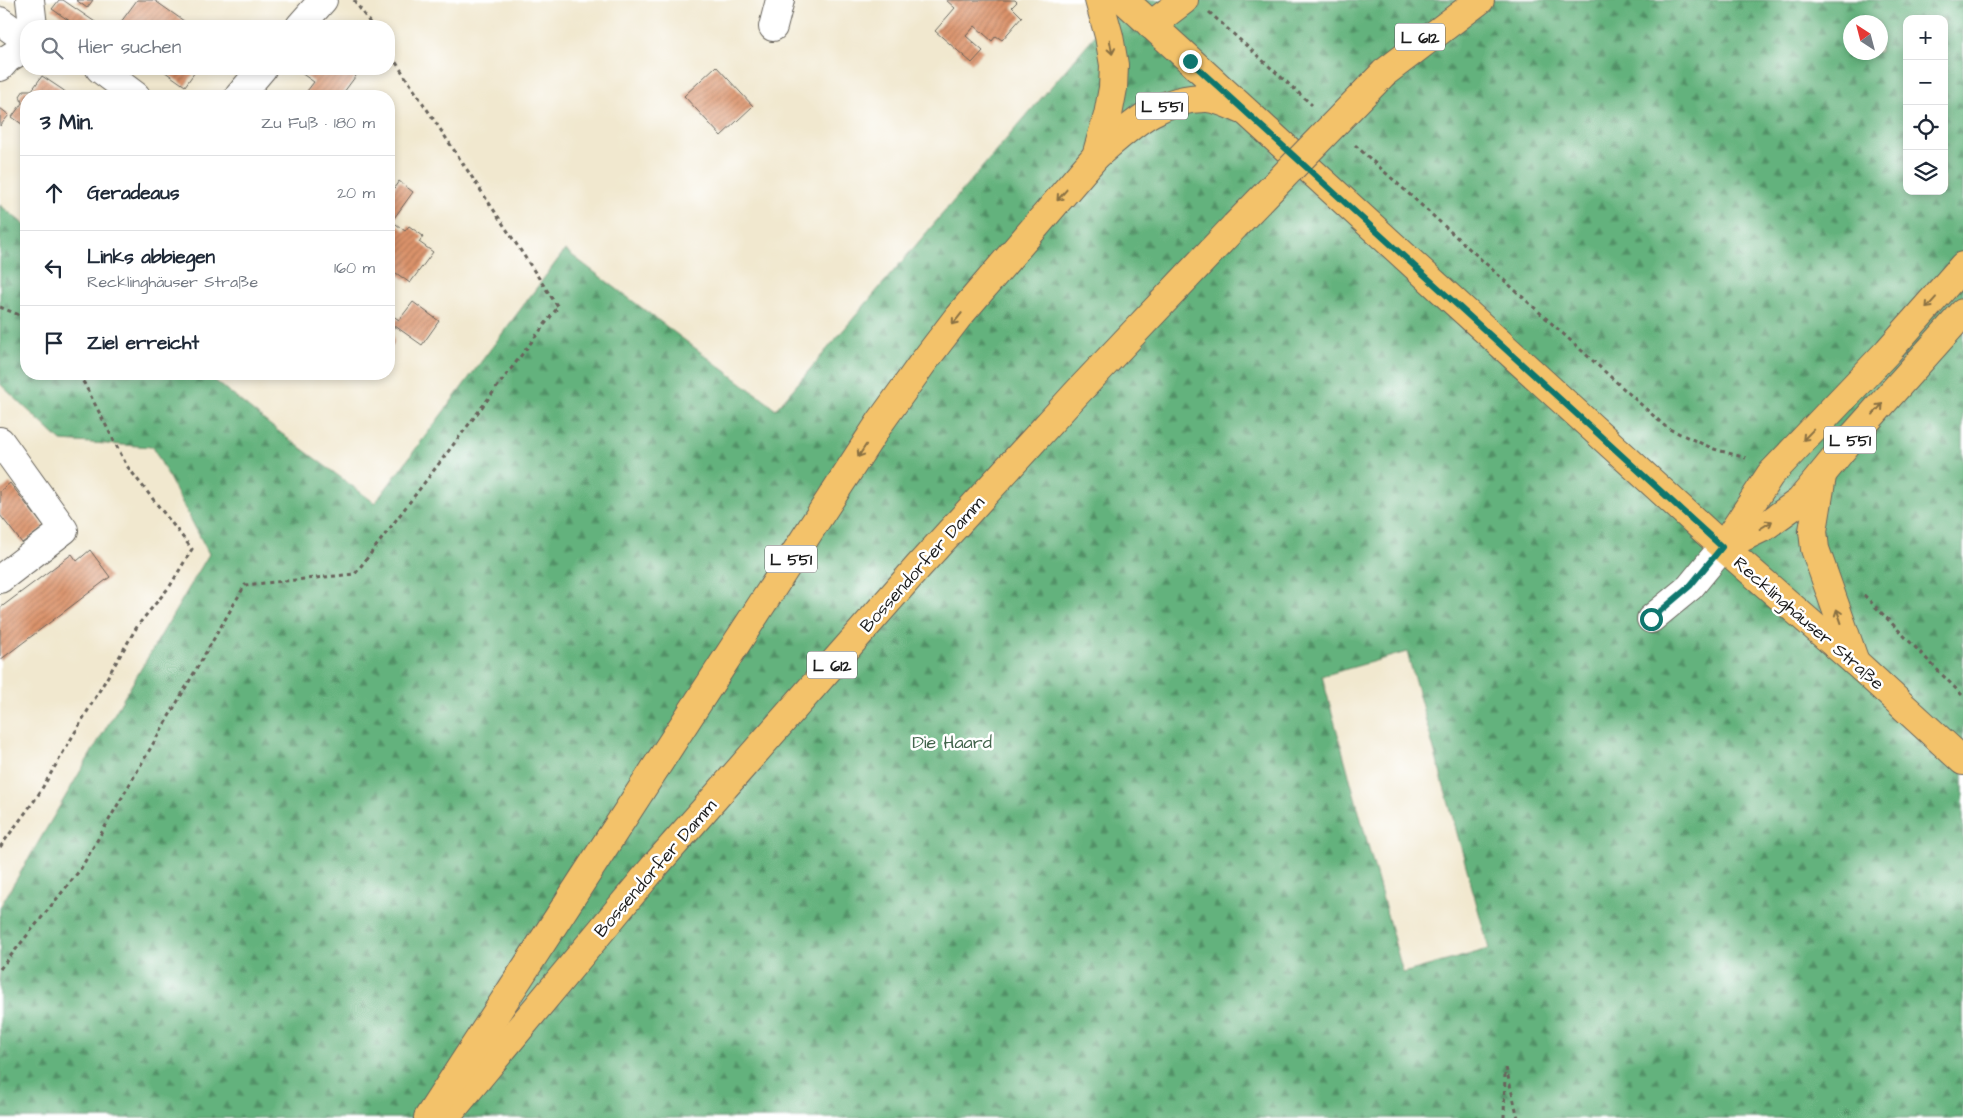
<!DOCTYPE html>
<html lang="de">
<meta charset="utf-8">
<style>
:root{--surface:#fff;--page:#f6f6f7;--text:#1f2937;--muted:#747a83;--line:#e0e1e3}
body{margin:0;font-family:"Architects Daughter",sans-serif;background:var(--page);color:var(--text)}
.controls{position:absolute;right:15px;top:15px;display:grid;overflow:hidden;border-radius:10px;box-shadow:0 2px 8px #0003}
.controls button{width:45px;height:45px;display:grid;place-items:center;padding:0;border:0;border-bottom:1px solid var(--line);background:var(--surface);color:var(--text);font:25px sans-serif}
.compass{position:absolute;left:1843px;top:15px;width:45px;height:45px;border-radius:50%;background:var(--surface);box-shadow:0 2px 8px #0003;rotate:324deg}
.stop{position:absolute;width:15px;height:15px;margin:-11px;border:4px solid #0f766e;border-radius:50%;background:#fff}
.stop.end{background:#0f766e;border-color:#fff;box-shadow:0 1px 5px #0008}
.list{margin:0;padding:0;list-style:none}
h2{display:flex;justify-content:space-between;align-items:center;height:65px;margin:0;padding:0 20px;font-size:21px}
h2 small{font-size:16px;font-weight:400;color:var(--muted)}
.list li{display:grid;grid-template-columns:32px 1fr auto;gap:15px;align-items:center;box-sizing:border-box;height:75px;padding:0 20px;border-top:1px solid var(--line)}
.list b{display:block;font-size:19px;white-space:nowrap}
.list p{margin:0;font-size:16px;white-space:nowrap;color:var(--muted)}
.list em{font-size:16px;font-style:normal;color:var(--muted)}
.icon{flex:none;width:28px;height:28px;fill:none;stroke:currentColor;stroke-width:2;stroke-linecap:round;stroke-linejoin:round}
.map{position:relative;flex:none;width:1963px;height:1118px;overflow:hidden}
.search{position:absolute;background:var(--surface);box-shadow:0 2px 8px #0003;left:20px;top:20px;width:375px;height:55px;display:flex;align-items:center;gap:12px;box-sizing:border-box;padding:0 18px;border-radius:20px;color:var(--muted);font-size:19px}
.panel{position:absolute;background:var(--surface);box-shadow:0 2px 8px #0003;left:20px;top:90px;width:375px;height:290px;border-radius:20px}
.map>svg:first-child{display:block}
</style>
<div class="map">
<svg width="1963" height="1118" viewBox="0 0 1963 1118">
<defs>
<pattern id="forest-firs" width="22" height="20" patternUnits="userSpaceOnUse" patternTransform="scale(1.25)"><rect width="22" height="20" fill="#63b27d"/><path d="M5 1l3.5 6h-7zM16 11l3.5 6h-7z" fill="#519066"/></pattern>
<pattern id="building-hatch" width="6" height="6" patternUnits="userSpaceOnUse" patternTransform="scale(1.25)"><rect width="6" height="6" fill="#db936b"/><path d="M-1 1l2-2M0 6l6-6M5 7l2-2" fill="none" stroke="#b17757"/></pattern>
</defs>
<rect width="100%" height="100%" fill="#fff"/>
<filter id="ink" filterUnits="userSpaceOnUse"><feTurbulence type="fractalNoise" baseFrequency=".02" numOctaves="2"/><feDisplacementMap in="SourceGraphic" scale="10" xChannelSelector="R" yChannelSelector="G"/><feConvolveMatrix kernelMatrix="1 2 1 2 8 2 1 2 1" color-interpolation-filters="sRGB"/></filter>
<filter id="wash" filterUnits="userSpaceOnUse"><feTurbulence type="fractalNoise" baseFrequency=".0096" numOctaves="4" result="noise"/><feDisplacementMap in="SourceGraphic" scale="20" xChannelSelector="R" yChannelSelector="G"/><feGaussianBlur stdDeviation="1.12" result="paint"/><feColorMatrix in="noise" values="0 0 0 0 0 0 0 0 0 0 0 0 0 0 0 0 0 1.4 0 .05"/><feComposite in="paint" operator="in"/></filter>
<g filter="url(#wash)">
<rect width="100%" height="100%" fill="#f1e8cf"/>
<path fill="url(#forest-firs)" stroke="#40674c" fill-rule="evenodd" d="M1125,0H1963V1118H0V907L209,554L153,447L61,441L0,384V205L26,226V374H207L270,425L375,503L565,250L776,409ZM1907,19H1944V191H1907ZM1850,22H1880V52H1850ZM1407,652L1489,949L1403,973L1322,676Z"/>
<g id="blocks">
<g fill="url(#building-hatch)">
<polygon points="59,0 63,0 101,26 77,26 52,9"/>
<polygon points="76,0 93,0 87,8"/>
<polygon points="137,0 154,0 191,26 118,26"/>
<polygon points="946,0 1015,0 1017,2 1012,7 1022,17 1002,40 996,36 992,41 975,26 966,36 983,51 972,63 935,31 955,8"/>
<polygon points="716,66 753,106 721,136 684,96"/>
<polygon points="161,69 197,69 185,86"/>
<polygon points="304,69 361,69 341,96 307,96 304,95 314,82 301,73"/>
<polygon points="42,76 63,90 70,96 26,96 26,127 12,117 22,103 20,96 24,90 32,90"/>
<polygon points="0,108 9,115 0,126"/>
<polygon points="399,181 413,192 392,221 405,231 409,226 423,236 419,242 433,252 410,283 389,268 389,195"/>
<polygon points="413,302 439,321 422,345 395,326 390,333 393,335 394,343 389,351 389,313 399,320"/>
<polygon points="10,483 44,527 22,543 0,515 0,491"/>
<polygon points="90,550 110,577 0,660 0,608 72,554 77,561"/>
</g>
</g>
</g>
<g filter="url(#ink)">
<use href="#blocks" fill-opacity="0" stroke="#67635b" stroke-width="1"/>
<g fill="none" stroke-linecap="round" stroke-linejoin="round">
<defs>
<g id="minor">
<polyline points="30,0 33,26"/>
<polyline points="0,21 26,40"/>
<polyline points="300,26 323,0"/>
<polyline points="773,27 780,0"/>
<polyline points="0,67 7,59 26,47"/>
<polyline points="100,69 136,96"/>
<polyline points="239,96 262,69"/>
<polyline points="0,441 64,530 0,579"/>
<polyline points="1651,619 1690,587 1723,547"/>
</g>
<polyline id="major" points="1124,0 1723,547 1855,662 1963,761"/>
<g id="highway">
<polyline points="1151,25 1184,0"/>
<polyline points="1384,73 1480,0"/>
<path d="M1096,156C1130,127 1157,98 1206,98C1217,98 1232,106 1243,110"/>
<polyline points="1822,476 1813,531 1815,549 1855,662"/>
<polyline points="1723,547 1770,475 1888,351 1963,266"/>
<polyline points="1723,547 1764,527 1800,501 1855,434 1963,313"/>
<polyline points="451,1111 654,867 918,567 1075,395 1235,226"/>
<polyline points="428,1118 881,421 922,364 958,317 1096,156 1108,115 1113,88 1114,65 1109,36 1099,0"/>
</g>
</defs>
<use href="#minor" stroke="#67635b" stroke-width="30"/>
<use href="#major" stroke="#67635b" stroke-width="30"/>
<use href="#highway" stroke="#67635b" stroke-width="30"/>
<g stroke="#67635b" stroke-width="3" stroke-dasharray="4 4" stroke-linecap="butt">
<polyline points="354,0 372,26"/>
<polyline points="1209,12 1312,105"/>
<polyline points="1355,145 1667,428 1714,449 1746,458"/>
<polyline points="0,307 22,316 26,321"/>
<polyline points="1864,595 1963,696"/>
<polyline points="0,847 37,797 138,625 170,586 192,549 127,466 84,383 75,374"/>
<polyline points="0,969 80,870 245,585 355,574 558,307 389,52"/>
<polyline points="1506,1068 1518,1118"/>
<polyline points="1504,1118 1505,1071"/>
</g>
<use href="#minor" stroke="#fff" stroke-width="28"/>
<use href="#major" stroke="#f3c26a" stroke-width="28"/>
<use href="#highway" stroke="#f3c26a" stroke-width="28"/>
<defs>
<polyline id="highway-bridge" points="1235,226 1384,73"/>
</defs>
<use href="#highway-bridge" stroke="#67635b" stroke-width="30" stroke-linecap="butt"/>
<use href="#highway-bridge" stroke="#f3c26a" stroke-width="28"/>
</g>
<defs><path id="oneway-shaft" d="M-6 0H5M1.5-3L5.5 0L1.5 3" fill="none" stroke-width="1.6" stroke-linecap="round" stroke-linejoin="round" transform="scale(1.25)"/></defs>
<g stroke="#886f43">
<use href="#oneway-shaft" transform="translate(1111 47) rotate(80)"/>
<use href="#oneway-shaft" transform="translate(1062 195) rotate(131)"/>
<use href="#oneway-shaft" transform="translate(1931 303) rotate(132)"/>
<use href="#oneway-shaft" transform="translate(957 319) rotate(129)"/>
<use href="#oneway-shaft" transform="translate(1878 409) rotate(-48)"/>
<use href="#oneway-shaft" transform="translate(1808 435) rotate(134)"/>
<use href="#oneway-shaft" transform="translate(862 451) rotate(123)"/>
<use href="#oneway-shaft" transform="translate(1766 525) rotate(-32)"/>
<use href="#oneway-shaft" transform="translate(1839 616) rotate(-109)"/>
</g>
</g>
<g fill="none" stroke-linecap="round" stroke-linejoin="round" filter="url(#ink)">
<polyline stroke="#0f766e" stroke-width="6" points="1190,61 1722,547 1690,586 1651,619"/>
</g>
<g text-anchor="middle" stroke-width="5" stroke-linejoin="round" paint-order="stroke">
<g fill="#fff" stroke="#606060" stroke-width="1">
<rect x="1395" y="23.5" width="50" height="27" rx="4"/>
<rect x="1136" y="92.5" width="52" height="27" rx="4"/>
<rect x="1824" y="426.5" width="52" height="27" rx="4"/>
<rect x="765" y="545.5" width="52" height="27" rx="4"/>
<rect x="807" y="651.5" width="50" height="27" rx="4"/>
</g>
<g font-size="16" font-weight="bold" fill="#1c1c1c">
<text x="1420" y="43">L 612</text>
<text x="1162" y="112">L 551</text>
<text x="1850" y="446">L 551</text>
<text x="791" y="565">L 551</text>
<text x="832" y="671">L 612</text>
</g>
<g font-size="18" fill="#1c1c1c" stroke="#fff">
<text transform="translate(922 564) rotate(-48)" y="6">Bossendorfer Damm</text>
<text transform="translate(1809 623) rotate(41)" y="6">Recklinghäuser Straße</text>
<text transform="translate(655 868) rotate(-49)" y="6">Bossendorfer Damm</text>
</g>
<g font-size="18" fill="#42644c" stroke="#fff">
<text x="952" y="748">Die Haard</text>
</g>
</g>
</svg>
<div class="controls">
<button>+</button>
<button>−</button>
<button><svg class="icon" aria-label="locate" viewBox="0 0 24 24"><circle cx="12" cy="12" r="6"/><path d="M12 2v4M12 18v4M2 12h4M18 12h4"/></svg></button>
<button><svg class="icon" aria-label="layers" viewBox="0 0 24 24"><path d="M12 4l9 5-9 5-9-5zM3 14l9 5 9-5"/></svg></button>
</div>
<svg class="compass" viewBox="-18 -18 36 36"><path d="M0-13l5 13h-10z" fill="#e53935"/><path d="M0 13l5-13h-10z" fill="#747a83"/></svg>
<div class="stop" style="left:1651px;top:619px"></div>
<div class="stop end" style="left:1190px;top:61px"></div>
<div class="search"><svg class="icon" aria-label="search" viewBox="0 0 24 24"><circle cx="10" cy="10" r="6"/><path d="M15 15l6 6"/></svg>Hier suchen</div>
<section class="panel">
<h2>3 Min.<small>Zu Fuß · 180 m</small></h2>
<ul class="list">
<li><svg class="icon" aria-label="ahead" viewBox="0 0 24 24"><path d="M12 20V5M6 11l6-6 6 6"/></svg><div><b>Geradeaus</b></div><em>20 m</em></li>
<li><svg class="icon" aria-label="left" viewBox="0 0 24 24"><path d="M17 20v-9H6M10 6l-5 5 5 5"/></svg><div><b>Links abbiegen</b><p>Recklinghäuser Straße</p></div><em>160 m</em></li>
<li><svg class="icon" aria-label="arrive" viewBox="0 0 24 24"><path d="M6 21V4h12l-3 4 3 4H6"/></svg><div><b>Ziel erreicht</b></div></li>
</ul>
</section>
</div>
